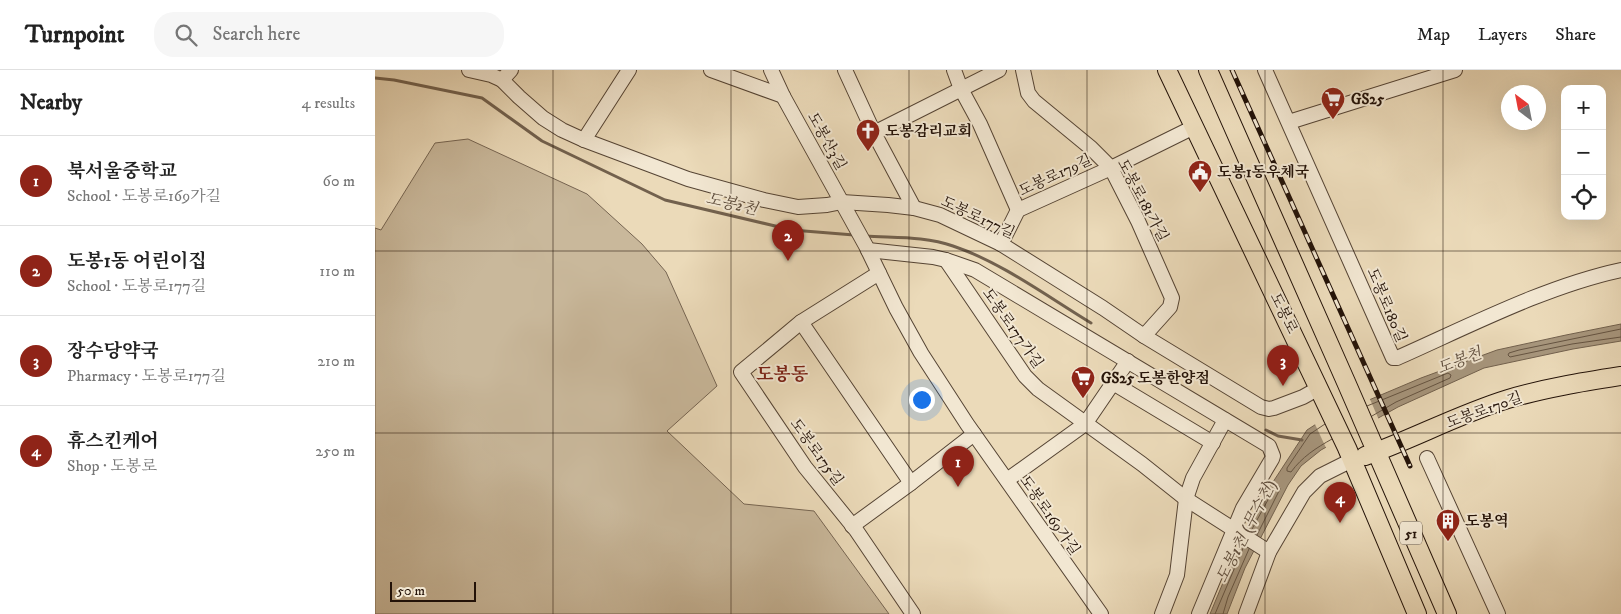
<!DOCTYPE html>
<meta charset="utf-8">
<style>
:root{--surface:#fff;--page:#f6f6f6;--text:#222;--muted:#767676;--line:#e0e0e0;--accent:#8f2418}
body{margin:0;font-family:"IM FELL DW Pica","Noto Serif KR",serif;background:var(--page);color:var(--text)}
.controls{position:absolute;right:15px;top:15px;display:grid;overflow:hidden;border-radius:10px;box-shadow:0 5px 20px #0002}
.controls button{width:45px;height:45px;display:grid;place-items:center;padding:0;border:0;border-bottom:1px solid var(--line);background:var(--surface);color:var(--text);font:25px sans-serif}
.compass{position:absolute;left:1126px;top:15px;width:45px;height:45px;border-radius:50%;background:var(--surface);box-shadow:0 5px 20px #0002;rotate:328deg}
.scale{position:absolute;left:15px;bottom:12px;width:86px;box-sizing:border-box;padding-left:5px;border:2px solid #231208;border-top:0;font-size:14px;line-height:18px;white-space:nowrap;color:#231208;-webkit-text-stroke:4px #f2e7d2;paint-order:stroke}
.you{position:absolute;left:546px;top:329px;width:18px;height:18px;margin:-12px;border:4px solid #fff;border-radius:50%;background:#1a73e8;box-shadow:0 0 0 8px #1a73e833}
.badge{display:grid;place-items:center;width:32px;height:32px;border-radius:50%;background:var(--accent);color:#fff;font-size:16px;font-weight:700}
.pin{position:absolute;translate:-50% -41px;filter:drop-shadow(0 1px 2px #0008)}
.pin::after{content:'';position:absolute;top:26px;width:18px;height:15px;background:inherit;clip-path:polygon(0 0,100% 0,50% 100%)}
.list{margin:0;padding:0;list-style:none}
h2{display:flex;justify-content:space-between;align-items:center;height:65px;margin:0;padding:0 20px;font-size:21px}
h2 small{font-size:16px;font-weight:400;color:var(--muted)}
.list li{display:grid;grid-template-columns:32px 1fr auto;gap:15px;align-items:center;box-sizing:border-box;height:90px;padding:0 20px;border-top:1px solid var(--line)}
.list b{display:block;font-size:19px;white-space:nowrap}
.list p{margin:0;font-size:16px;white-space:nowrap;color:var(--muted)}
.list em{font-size:16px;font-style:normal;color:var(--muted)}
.icon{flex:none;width:28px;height:28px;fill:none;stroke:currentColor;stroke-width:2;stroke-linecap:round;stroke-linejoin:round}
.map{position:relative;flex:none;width:1246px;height:544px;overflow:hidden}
header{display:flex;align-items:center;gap:30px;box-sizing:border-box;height:70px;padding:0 25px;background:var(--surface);border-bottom:1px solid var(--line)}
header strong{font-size:24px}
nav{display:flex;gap:28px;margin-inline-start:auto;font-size:18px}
.search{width:350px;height:45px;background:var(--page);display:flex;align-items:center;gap:12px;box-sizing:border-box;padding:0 18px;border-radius:20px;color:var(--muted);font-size:19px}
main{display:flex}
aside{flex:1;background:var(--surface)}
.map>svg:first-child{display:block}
</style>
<header>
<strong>Turnpoint</strong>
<div class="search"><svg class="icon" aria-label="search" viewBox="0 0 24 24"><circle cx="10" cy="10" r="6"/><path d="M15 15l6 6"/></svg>Search here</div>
<nav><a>Map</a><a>Layers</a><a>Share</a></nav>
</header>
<main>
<aside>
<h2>Nearby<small>4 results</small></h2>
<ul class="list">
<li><span class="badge">1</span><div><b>북서울중학교</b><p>School · 도봉로169가길</p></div><em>60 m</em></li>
<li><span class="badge">2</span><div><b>도봉1동 어린이집</b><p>School · 도봉로177길</p></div><em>110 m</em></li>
<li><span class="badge">3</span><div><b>장수당약국</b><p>Pharmacy · 도봉로177길</p></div><em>210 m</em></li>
<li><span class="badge">4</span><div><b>휴스킨케어</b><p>Shop · 도봉로</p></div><em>250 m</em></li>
</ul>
</aside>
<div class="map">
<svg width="1246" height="544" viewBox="0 0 1246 544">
<rect width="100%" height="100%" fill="#ebdab9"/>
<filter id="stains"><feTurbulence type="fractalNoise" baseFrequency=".004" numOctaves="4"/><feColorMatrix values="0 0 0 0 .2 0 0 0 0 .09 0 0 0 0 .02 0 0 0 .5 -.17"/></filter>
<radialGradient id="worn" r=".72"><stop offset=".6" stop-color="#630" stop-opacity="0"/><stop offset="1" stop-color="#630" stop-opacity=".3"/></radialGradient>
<polygon fill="#c9b89b" stroke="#766552" points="93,69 212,124 267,174 291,202 342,316 292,361 369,434 439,441 514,544 0,544 0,158 6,160 60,73"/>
<polygon fill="#a7967d" stroke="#72614e" points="1246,254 1246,271 1198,279 1109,298 1023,337 946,380 926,396 913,415 870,498 852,544 835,544 862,479 876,450 896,415 932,360 949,349 1046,308 1122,280 1191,265"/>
<polygon fill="#ebdab9" points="994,327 1004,350 952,380 939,352 948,347"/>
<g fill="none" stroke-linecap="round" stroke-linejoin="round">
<g stroke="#655442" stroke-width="1">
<polyline points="1246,259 1144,280 1134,283 1133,285 1135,287 1197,274 1246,267"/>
<polyline points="992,336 1073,303 1076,305 1075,308 1021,332 997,346"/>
<path d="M950,354L935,364L912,398V401L916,402C927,387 941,378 957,369"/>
<polyline points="876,461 900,417 904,416 905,419 882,465"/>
<polyline points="840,544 869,476"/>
<polyline points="848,544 853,527 874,479"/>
</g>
<g stroke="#72614e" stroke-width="3">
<polyline points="0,8 19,10 107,28 167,71 290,130 417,160 479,165"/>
<path d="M490,166C519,168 550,166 578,176C626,192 673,227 716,253"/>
<polyline points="891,360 903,366 927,370"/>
</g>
<defs>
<g id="minor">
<polyline points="94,0 116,5 127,10 144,27 168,48 187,60 209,70 313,109 389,130 423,137 452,135 467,132 513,135 539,138 565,145 626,174 728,238 769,266 886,337 894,339 899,338 928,327 944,318"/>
<polyline points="336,0 408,26"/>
<polyline points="396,0 408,26 491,176 521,238 546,283 592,354 726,544"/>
<polyline points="470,0 499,63 539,138"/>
<polyline points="579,0 586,19 605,54 643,140"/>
<polyline points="648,0 653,23 659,31 716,78 736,98 763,151 797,228 795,237 769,266"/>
<path d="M890,0L1018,288H1022C1092,257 1171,216 1246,200"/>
<polyline points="127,10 136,0"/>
<polyline points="914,52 1080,0"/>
<polyline points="499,63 624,0"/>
<polyline points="209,70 254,0"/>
<polyline points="626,174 643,140 736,98 819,57"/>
<polyline points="493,180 558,187 571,190 600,200 894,376 898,386 897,389 868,438 824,544"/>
<polyline points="571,190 650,306 663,319 767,394 811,429 894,482"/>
<polyline points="504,203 426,252 366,302 430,397 481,460 538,544"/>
<polyline points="426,252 536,413"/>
<polyline points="738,313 838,373"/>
<polyline points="1052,388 1123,544"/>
<polyline points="632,410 710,354 753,291"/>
<polyline points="477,456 536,413 599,364"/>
<polyline points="787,544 802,505 811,429 818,408 850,350"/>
<polyline points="871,544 894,482 929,422 945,406 977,390"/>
</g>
<g id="major">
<polyline points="792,0 972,378 1042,544"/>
<polyline points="833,0 971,312 1072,544"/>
<path d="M990,386C1038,369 1084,344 1133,329C1170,318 1208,312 1246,306"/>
</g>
</defs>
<use href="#minor" stroke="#554434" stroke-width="16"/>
<use href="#major" stroke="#231208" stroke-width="20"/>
<use href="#minor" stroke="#f2e7d2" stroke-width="14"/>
<use href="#major" stroke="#ebdab9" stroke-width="18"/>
<defs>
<polyline id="rail" points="857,0 1035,396"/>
</defs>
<use href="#rail" stroke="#231208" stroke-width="5"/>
<use href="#rail" stroke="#f2e7d2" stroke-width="3" stroke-dasharray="9" stroke-linecap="butt"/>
</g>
<path fill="none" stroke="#231208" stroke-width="1" stroke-opacity="0.55" d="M178,0V544M356,0V544M534,0V544M712,0V544M890,0V544M1068,0V544M0,181H1246M0,363H1246"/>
<defs>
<symbol id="supermarket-pin" viewBox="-11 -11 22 30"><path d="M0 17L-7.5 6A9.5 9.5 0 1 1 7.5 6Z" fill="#8f2418" stroke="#f2e7d2"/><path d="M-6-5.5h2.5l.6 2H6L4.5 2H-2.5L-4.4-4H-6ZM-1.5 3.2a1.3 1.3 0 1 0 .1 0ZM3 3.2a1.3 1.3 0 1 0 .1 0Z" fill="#fff"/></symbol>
<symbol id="church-pin" viewBox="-11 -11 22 30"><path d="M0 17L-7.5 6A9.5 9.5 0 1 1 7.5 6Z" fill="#8f2418" stroke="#f2e7d2"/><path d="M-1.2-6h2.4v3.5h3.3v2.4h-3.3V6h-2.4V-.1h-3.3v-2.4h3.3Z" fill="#fff"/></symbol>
<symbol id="civic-pin" viewBox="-11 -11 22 30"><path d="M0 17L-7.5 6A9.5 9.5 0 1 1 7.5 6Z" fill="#8f2418" stroke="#f2e7d2"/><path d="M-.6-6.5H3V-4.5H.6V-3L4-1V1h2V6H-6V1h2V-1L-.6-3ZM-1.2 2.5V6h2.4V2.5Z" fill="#fff"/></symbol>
<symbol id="building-pin" viewBox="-11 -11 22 30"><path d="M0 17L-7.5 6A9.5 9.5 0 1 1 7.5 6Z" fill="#8f2418" stroke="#f2e7d2"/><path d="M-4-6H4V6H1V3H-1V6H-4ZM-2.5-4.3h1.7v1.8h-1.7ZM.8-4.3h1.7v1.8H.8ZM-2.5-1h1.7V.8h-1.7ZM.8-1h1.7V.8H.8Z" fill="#fff"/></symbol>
</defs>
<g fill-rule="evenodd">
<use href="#supermarket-pin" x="944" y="15" width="28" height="38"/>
<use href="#church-pin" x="479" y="47" width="28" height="38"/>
<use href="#civic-pin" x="811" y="88" width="28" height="38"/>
<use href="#supermarket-pin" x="694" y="294" width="28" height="38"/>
<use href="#building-pin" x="1059" y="437" width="28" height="38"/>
</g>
<g text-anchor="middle" stroke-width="4" stroke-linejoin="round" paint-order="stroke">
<rect fill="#f2e7d2" stroke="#615245" stroke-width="1" x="1025" y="451.5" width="22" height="23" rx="4"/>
<g font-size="14" font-weight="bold" fill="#231208">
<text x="1036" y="468">51</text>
</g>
<g font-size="15" font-weight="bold" fill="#231208" stroke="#f2e7d2" text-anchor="start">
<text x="976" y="34">GS25</text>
<text x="510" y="66">도봉감리교회</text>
<text x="842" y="107">도봉1동우체국</text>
<text x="726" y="313">GS25 도봉한양점</text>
<text x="1090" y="456">도봉역</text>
</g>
<g font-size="15" fill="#231208" stroke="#f2e7d2">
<text transform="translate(452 71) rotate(61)" y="5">도봉산3길</text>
<text transform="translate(680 105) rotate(-25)" y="5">도봉로179길</text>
<text transform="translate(768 130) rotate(62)" y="5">도봉로181가길</text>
<text transform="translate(603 147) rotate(25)" y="5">도봉로177길</text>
<text transform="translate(1012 235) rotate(67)" y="5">도봉로180길</text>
<text transform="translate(909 243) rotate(64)" y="5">도봉로</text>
<text transform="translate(638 258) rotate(55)" y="5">도봉로177가길</text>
<text transform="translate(1109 340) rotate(-20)" y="5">도봉로170길</text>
<text transform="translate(442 382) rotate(54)" y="5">도봉로175길</text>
<text transform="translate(675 445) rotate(55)" y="5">도봉로169가길</text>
</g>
<g font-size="16" font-style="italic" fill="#5e4d3d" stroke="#f2e7d2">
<text transform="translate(357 133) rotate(13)" y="6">도봉2천</text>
<text transform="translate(1084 290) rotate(-21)" y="6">도봉천</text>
<text transform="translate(870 461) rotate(-63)" y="6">도봉1천 (무수천)</text>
</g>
<g font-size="18" font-weight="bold" fill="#7a1f14" stroke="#f2e7d2">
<text x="407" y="310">도봉동</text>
</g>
</g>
<rect width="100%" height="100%" filter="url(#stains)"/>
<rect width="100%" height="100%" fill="url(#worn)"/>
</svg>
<div class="controls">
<button>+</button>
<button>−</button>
<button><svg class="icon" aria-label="locate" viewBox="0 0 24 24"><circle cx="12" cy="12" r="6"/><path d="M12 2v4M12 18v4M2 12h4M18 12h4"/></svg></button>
</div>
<svg class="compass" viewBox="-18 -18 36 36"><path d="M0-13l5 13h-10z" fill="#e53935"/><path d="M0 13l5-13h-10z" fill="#767676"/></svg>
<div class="scale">50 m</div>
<div class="you"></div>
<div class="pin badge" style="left:583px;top:417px">1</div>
<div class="pin badge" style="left:413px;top:191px">2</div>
<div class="pin badge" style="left:908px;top:316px">3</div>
<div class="pin badge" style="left:965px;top:453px">4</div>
</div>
</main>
